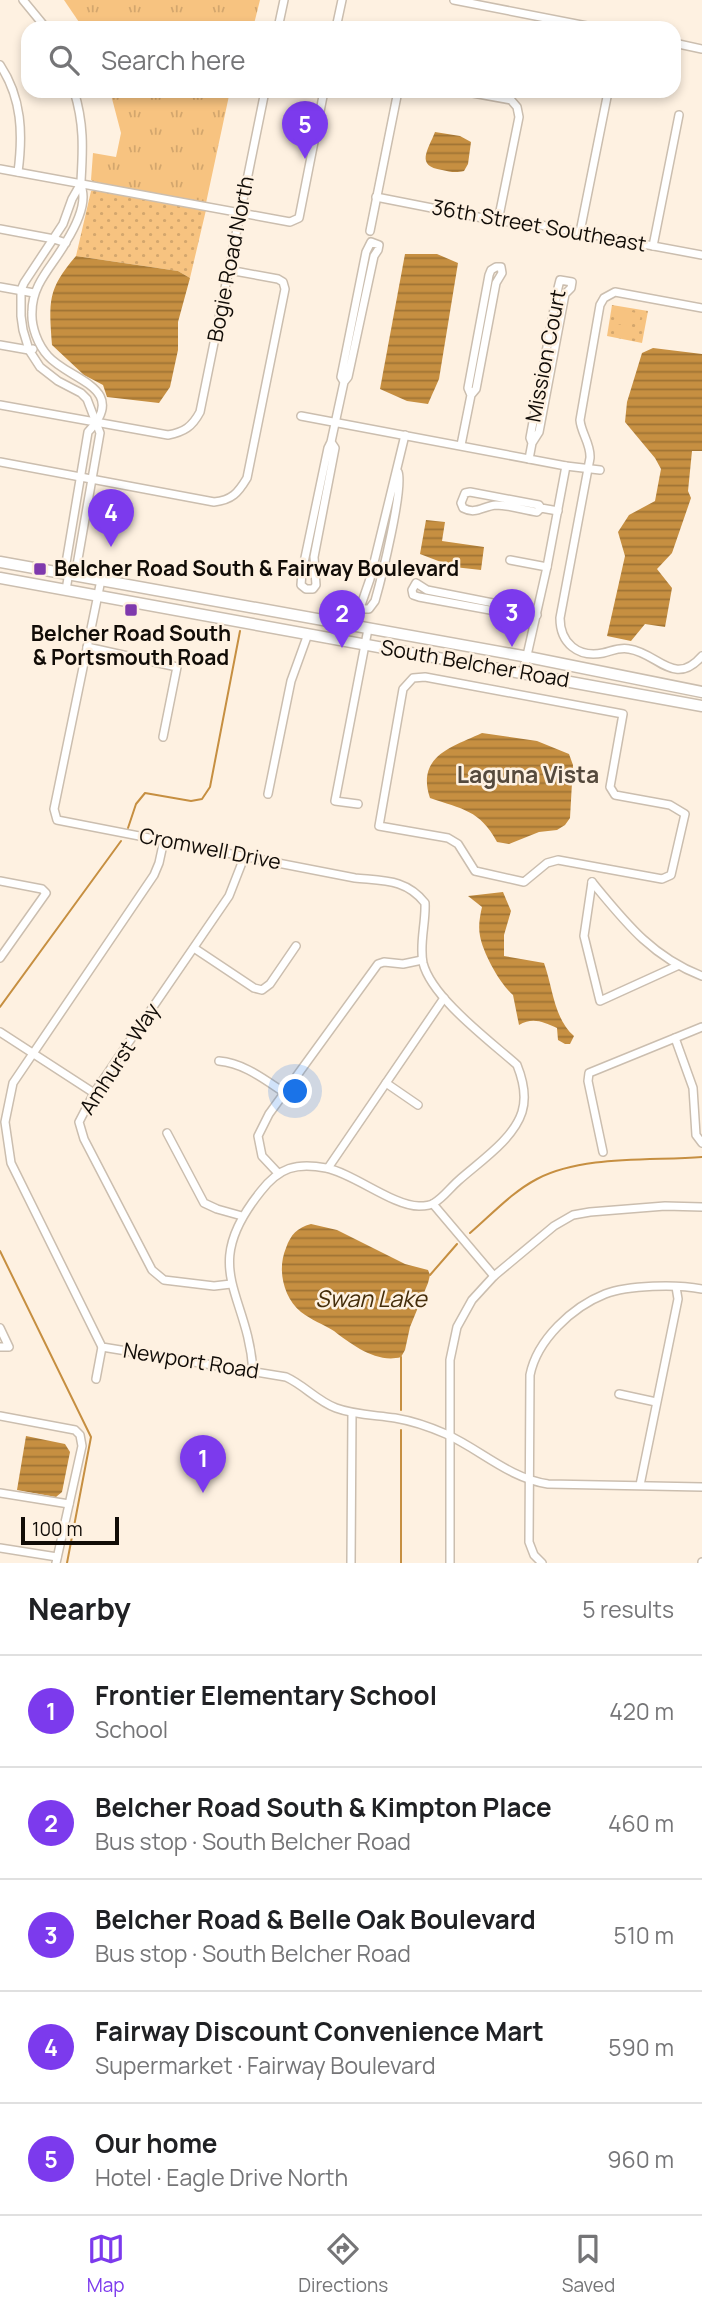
<!DOCTYPE html>
<meta charset="utf-8">
<style>
:root{--surface:#fff;--page:#f6f6f6;--text:#202124;--muted:#757577;--line:#e0e0e0;--accent:#7c3aed}
body{margin:0;font-family:Manrope,sans-serif;background:var(--page);color:var(--text)}
.scale{position:absolute;left:21px;bottom:18px;width:98px;box-sizing:border-box;padding-left:7px;border:4px solid #110c07;border-top:0;font-size:19px;line-height:24px;white-space:nowrap;color:#110c07;-webkit-text-stroke:5px #fef1e1;paint-order:stroke}
.you{position:absolute;left:296px;top:1092px;width:24px;height:24px;margin:-18px;border:5px solid #fff;border-radius:50%;background:#1a73e8;box-shadow:0 0 0 10px #1a73e833}
.badge{display:grid;place-items:center;width:46px;height:46px;border-radius:50%;background:var(--accent);color:#fff;font-size:23px;font-weight:700}
.pin{position:absolute;translate:-50% -58px;filter:drop-shadow(0 2px 4px #0008)}
.pin::after{content:'';position:absolute;top:37px;width:24px;height:21px;background:inherit;clip-path:polygon(0 0,100% 0,50% 100%)}
.list{margin:0;padding:0;list-style:none}
h2{display:flex;justify-content:space-between;align-items:center;height:91px;margin:0;padding:0 28px;font-size:30px}
h2 small{font-size:23px;font-weight:400;color:var(--muted)}
.list li{display:grid;grid-template-columns:46px 1fr auto;gap:21px;align-items:center;box-sizing:border-box;height:112px;padding:0 28px;border-top:2px solid var(--line)}
.list b{display:block;font-size:26px;white-space:nowrap}
.list p{margin:0;font-size:23px;white-space:nowrap;color:var(--muted)}
.list em{font-size:23px;font-style:normal;color:var(--muted)}
.icon{flex:none;width:38px;height:38px;fill:none;stroke:currentColor;stroke-width:2;stroke-linecap:round;stroke-linejoin:round}
.map{position:relative;flex:none;width:702px;height:1563px;overflow:hidden}
.search{position:absolute;background:var(--surface);box-shadow:0 4px 10px #0003;left:21px;right:21px;top:21px;height:77px;display:flex;align-items:center;gap:18px;box-sizing:border-box;padding:0 24px;border-radius:21px;color:var(--muted);font-size:26px}
.sheet{height:651px;background:var(--surface)}
nav{display:flex;justify-content:space-around;align-items:center;box-sizing:border-box;height:98px;border-top:2px solid var(--line);background:var(--surface);font-size:19px;color:var(--muted)}
nav a{display:grid;justify-items:center;gap:4px}
nav .on{color:var(--accent)}
.map>svg:first-child{display:block}
</style>
<div class="map">
<svg width="702" height="1563" viewBox="0 0 702 1563">
<defs>
<pattern id="grass-tufts" width="24" height="20" patternUnits="userSpaceOnUse" patternTransform="scale(1.75)"><rect width="24" height="20" fill="#f7c380"/><path d="M3 7l-1-3M5 7V3M7 7l1-3M15 17l-1-3M17 17v-4M19 17l1-3" fill="none" stroke="#d3a66d"/></pattern>
<pattern id="park-dots" width="8" height="8" patternUnits="userSpaceOnUse" patternTransform="scale(1.75)"><rect width="8" height="8" fill="#f7c380"/><path d="M2 2h.1M6 6h.1" fill="none" stroke="#d3a66d" stroke-width="1.8" stroke-linecap="round"/></pattern>
<pattern id="water-rules" width="6" height="5" patternUnits="userSpaceOnUse" patternTransform="scale(1.75)"><rect width="6" height="5" fill="#c68f41"/><path d="M0 2.5h6" fill="none" stroke="#9f7334"/></pattern>
</defs>
<rect width="100%" height="100%" fill="#fef1e1"/>
<g fill="url(#grass-tufts)">
<polygon points="64,0 260,0 253,28 83,28"/>
<polygon points="110,91 230,91 206,203 96,183 91,180 93,153 116,157 121,133"/>
</g>
<g fill="url(#park-dots)">
<polygon points="97,190 206,210 190,278 178,271 76,256 91,191"/>
<polygon points="612,305 648,311 642,343 607,336"/>
</g>
<g fill="#f7c380">
<polygon points="618,309 641,314 639,324 616,320"/>
<polygon points="616,324 638,328 636,339 614,334"/>
</g>
<g fill="url(#water-rules)">
<path d="M435,132L460,136L471,142L468,164L464,171C456,173 450,172 442,170C415,166 428,150 435,132Z"/>
<polygon points="405,254 437,254 458,263 439,379 428,404 407,401 380,389"/>
<path d="M76,256L178,271L190,278L178,322V350L170,387L159,403L107,397L103,385L84,375L52,345C49,301 47,290 76,256Z"/>
<polygon points="653,348 702,354 702,451 692,451 688,491 691,498 672,553 657,569 672,588 665,627 645,624 631,641 607,636 625,556 618,532 629,515 655,501 661,469 655,458 625,422 627,402 642,353"/>
<polygon points="426,520 445,522 442,541 484,547 481,570 454,567 420,554"/>
<path d="M482,733L537,741L569,754L573,765L570,818L565,825L557,830L539,832L509,844L497,842C480,810 462,809 430,798C416,756 452,747 482,733Z"/>
<path d="M503,892L511,911L504,935V956L544,963C553,988 554,1019 574,1036L570,1044H565L558,1040L557,1028C543,1022 533,1017 519,1025L513,995C500,984 483,953 480,936C478,926 480,916 482,907L468,896Z"/>
<path d="M311,1224L337,1230L405,1264L428,1270L430,1275L428,1283L410,1327L405,1350L401,1357C377,1364 351,1344 334,1331C323,1324 311,1320 301,1312C283,1297 277,1269 286,1248C291,1234 297,1228 311,1224Z"/>
<polygon points="26,1436 65,1444 70,1452 62,1492 56,1497 17,1490"/>
</g>
<g fill="none" stroke-linecap="round" stroke-linejoin="round">
<g stroke="#c68f41" stroke-width="2">
<polyline points="128,828 136,804 145,793 191,801 202,799 210,787 240,631"/>
<polyline points="0,1007 121,841"/>
<path d="M470,1233C491,1215 512,1192 537,1179C583,1155 651,1161 702,1157"/>
<polyline points="0,1251 91,1437 67,1563"/>
<polyline points="430,1275 457,1244"/>
<polyline points="401,1410 401,1357"/>
<polyline points="401,1430 401,1563"/>
</g>
<defs>
<g id="minor">
<polyline points="23,0 46,28"/>
<polyline points="454,0 597,28"/>
<polyline points="278,28 284,0"/>
<polyline points="336,28 342,0"/>
<polyline points="674,43 702,49"/>
<path d="M0,65C22,98 23,134 18,172"/>
<polyline points="462,91 511,100 517,107 519,117 498,221"/>
<polyline points="0,169 290,222 299,218 324,91"/>
<polyline points="376,197 498,221 535,224 702,255"/>
<polyline points="0,229 54,239 66,243"/>
<polyline points="370,231 398,91"/>
<polyline points="580,232 607,97"/>
<polyline points="653,246 679,115"/>
<polyline points="0,287 34,293"/>
<path d="M702,308L615,292L604,298L600,305L580,420C581,433 591,444 590,458L560,618C560,643 578,658 603,653C612,651 619,647 629,649C658,653 674,688 702,656"/>
<polyline points="0,345 29,350 33,349"/>
<path d="M0,405L168,435C184,432 192,427 200,412L265,91"/>
<polyline points="301,416 566,466 600,470"/>
<polyline points="331,442 335,448 314,557 316,585 313,589 306,589 301,585 302,572 328,448 331,442 344,382 348,377 374,256 378,250 379,245 371,242 366,252 341,377 344,382"/>
<polyline points="461,445 471,395 476,389 496,283 502,273 501,267 496,267 491,270 489,275 468,388 471,395"/>
<polyline points="529,459 532,443 530,438 558,288 560,280 572,282 571,288 565,294 539,432 532,443"/>
<path d="M0,462L214,502C232,500 238,493 247,478L285,289L283,282L278,279L229,270"/>
<path d="M398,472C404,488 381,580 375,601L369,609H363L361,605L370,579L405,435"/>
<path d="M541,508L537,512C524,510 509,505 496,505C483,506 476,515 463,508L461,503L465,493L470,492L539,505L541,508L558,511"/>
<polyline points="510,560 547,567"/>
<polyline points="69,572 77,565 100,433 87,399 81,393 58,381 40,367 29,350 23,330 21,316 21,290 24,283 63,224 72,199 80,185"/>
<path d="M101,580L54,809L57,820L355,878C384,881 406,879 425,903C426,923 419,944 423,963C432,998 489,1040 517,1065C523,1080 527,1096 522,1112C513,1140 479,1162 458,1181C450,1188 443,1198 434,1203C430,1206 424,1206 419,1206C393,1206 353,1173 326,1168C296,1162 279,1168 261,1191C198,1269 248,1292 253,1371"/>
<path d="M66,590L69,572L66,563L88,432C130,388 69,380 48,356C38,345 31,327 32,312C32,283 53,266 66,242C74,229 83,212 83,197C83,191 81,186 81,181C83,148 84,123 74,91"/>
<polyline points="526,613 517,615 419,597 413,595 412,590 416,583 427,590 519,608 526,613 537,615"/>
<polyline points="87,647 177,667 163,737"/>
<polyline points="523,673 547,567 566,466"/>
<polygon points="425,677 623,714 610,787 615,795 670,805 685,814 671,875 662,879 558,860 547,863 524,882 475,871 458,844 448,838 379,826 403,689 413,678"/>
<polyline points="268,794 291,681 308,634"/>
<polyline points="358,804 335,801 368,629"/>
<path d="M164,840L159,863L154,875L13,1083L5,1122L11,1163L102,1347L286,1377C304,1385 317,1401 336,1408C355,1415 375,1415 395,1418C413,1421 430,1427 446,1434C481,1450 509,1478 548,1484L702,1487"/>
<polyline points="0,881 42,889 46,893 0,958"/>
<polyline points="592,882 584,936 600,1001 677,966"/>
<path d="M592,882C625,922 652,957 702,976"/>
<polyline points="194,948 254,988 262,990 270,984 296,946"/>
<polyline points="702,1027 675,1038 693,1088 696,1135 702,1143"/>
<polyline points="0,1032 94,1093"/>
<path d="M219,1061C244,1063 265,1080 285,1093"/>
<polyline points="386,1083 418,1105"/>
<polyline points="167,1133 204,1203 217,1209 242,1216"/>
<polyline points="603,1152 588,1081 589,1073 675,1038"/>
<polyline points="328,1168 444,998"/>
<polyline points="277,1172 262,1156 258,1136 269,1114 378,964 384,962 403,964 422,960"/>
<polyline points="433,1204 494,1276"/>
<polyline points="231,1284 214,1286 164,1280 152,1270 84,1139 79,1122 94,1093 229,896 245,855"/>
<polyline points="0,1328 9,1347 0,1347"/>
<polyline points="96,1379 102,1347"/>
<polyline points="619,1394 656,1402"/>
<polyline points="0,1416 75,1430 80,1435 82,1446 56,1563"/>
<polyline points="640,1485 678,1299 676,1287"/>
<polyline points="0,1493 69,1504"/>
<polyline points="0,1548 57,1557"/>
<polyline points="351,1563 352,1413"/>
<polyline points="450,1563 450,1360 457,1327 472,1300 494,1276 554,1226 573,1215 590,1212 665,1206 702,1207"/>
<path d="M542,1563L534,1555L529,1542L530,1375C537,1340 572,1307 605,1294C628,1285 677,1284 702,1289"/>
<polyline points="702,1563 702,1562"/>
</g>
<g id="major">
<polyline points="0,562 528,657 702,692"/>
<polyline points="0,578 702,706"/>
</g>
</defs>
<use href="#minor" stroke="#cbbeaf" stroke-width="10"/>
<use href="#major" stroke="#cbbeaf" stroke-width="13"/>
<use href="#minor" stroke="#fff" stroke-width="7"/>
<use href="#major" stroke="#fff" stroke-width="10"/>
</g>
<g fill="#7f39ad" stroke="#fef1e1" stroke-width="2.5">
<rect x="33" y="562" width="14" height="14" rx="3.5"/>
<rect x="124" y="603" width="14" height="14" rx="3.5"/>
</g>
<g text-anchor="middle" stroke-width="5" stroke-linejoin="round" paint-order="stroke">
<g font-size="21" fill="#110c07" stroke="#fef1e1">
<text transform="translate(539 226) rotate(10)" y="7">36th Street Southeast</text>
<text transform="translate(231 259) rotate(-79)" y="7">Bogie Road North</text>
<text transform="translate(546 356) rotate(-79)" y="7">Mission Court</text>
<text transform="translate(475 664) rotate(10)" y="7">South Belcher Road</text>
<text transform="translate(210 849) rotate(11)" y="7">Cromwell Drive</text>
<text transform="translate(120 1059) rotate(-57)" y="7">Amhurst Way</text>
<text transform="translate(191 1361) rotate(9)" y="7">Newport Road</text>
</g>
<g font-size="21" font-weight="bold" fill="#110c07" stroke="#fef1e1" text-anchor="start">
<text x="54" y="576">Belcher Road South &amp; Fairway Boulevard</text>
<text x="131" y="641" text-anchor="middle">Belcher Road South<tspan x="131" dy="24">&amp; Portsmouth Road</tspan></text>
</g>
<g font-size="23" font-weight="bold" fill="#554a3d" stroke="#fef1e1">
<text x="528" y="783">Laguna Vista</text>
</g>
<g font-size="23" font-style="italic" fill="#432c0a" stroke="#fef1e1">
<text x="371" y="1307">Swan Lake</text>
</g>
</g>
</svg>
<div class="scale">100 m</div>
<div class="you"></div>
<div class="pin badge" style="left:203px;top:1493px">1</div>
<div class="pin badge" style="left:342px;top:648px">2</div>
<div class="pin badge" style="left:512px;top:647px">3</div>
<div class="pin badge" style="left:111px;top:547px">4</div>
<div class="pin badge" style="left:305px;top:159px">5</div>
<div class="search"><svg class="icon" aria-label="search" viewBox="0 0 24 24"><circle cx="10" cy="10" r="6"/><path d="M15 15l6 6"/></svg>Search here</div>
</div>
<section class="sheet">
<h2>Nearby<small>5 results</small></h2>
<ul class="list">
<li><span class="badge">1</span><div><b>Frontier Elementary School</b><p>School</p></div><em>420 m</em></li>
<li><span class="badge">2</span><div><b>Belcher Road South &amp; Kimpton Place</b><p>Bus stop · South Belcher Road</p></div><em>460 m</em></li>
<li><span class="badge">3</span><div><b>Belcher Road &amp; Belle Oak Boulevard</b><p>Bus stop · South Belcher Road</p></div><em>510 m</em></li>
<li><span class="badge">4</span><div><b>Fairway Discount Convenience Mart</b><p>Supermarket · Fairway Boulevard</p></div><em>590 m</em></li>
<li><span class="badge">5</span><div><b>Our home</b><p>Hotel · Eagle Drive North</p></div><em>960 m</em></li>
</ul>
</section>
<nav>
<a class="on"><svg class="icon" aria-label="map" viewBox="0 0 24 24"><path d="M3 6l6-2 6 2 6-2v14l-6 2-6-2-6 2zM9 4v14M15 6v14"/></svg>Map</a>
<a><svg class="icon" aria-label="directions" viewBox="0 0 24 24"><path d="M12 3l9 9-9 9-9-9zM9 14v-3h6M13 9l2 2-2 2"/></svg>Directions</a>
<a><svg class="icon" aria-label="saved" viewBox="0 0 24 24"><path d="M7 4h10v16l-5-4-5 4z"/></svg>Saved</a>
</nav>
